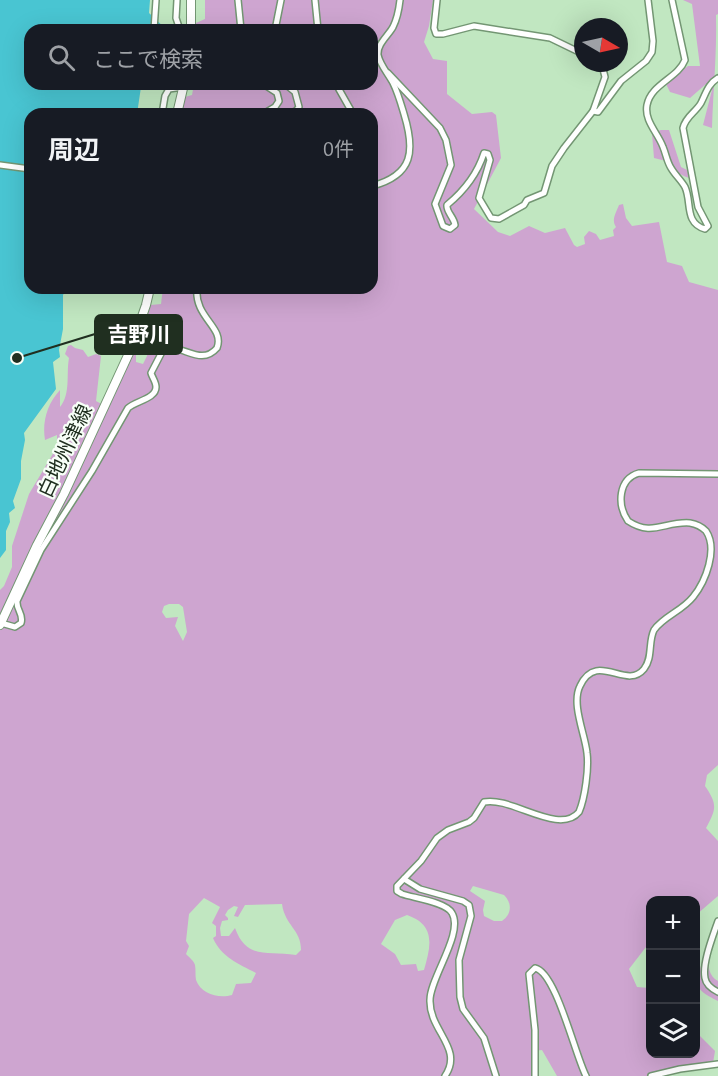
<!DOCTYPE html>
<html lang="ja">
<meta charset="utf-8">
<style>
:root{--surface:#171b24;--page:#20242c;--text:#f1f3f6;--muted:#9ea1a6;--line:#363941}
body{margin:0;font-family:"PT Sans","Noto Sans JP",sans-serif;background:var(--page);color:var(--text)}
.controls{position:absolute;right:18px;bottom:18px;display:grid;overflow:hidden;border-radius:12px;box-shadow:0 6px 24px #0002}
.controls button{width:54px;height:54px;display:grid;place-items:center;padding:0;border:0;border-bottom:2px solid var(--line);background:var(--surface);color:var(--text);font:30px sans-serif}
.compass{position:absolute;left:574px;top:18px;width:54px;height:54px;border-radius:50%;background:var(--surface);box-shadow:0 6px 24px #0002;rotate:99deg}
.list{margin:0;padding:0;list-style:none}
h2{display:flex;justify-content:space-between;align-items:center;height:78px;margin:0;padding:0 24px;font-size:26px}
h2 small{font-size:20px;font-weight:400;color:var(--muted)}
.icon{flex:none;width:33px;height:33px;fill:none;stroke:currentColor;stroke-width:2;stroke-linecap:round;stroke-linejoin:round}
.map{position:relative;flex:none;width:718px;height:1076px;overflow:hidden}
.search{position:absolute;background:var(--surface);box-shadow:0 6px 24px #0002;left:24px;top:24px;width:354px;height:66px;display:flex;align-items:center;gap:15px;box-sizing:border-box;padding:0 21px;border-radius:18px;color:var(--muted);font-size:22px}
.panel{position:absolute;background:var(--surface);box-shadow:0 6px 24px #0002;left:24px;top:108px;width:354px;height:186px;border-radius:18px}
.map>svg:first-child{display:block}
</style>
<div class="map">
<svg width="718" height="1076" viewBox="0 0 718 1076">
<rect width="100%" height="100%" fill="#c1e7c1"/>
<g fill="#cea5d0" fill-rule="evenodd">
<path d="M205,0H433L429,26L424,42L433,59L447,61V94L472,114L492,112L496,115L501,158L474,209L498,232L510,236L529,226L545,233L565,228L574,245L577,247L585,244L584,237L589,231L596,234L600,240L614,236L613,230L616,227C611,220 616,213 619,205L623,204L626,218L632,226L659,222L667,262L682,266L689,282L718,290V765L707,775L705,786C718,805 716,809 706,828L718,841V896L696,915V900H650V945L646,947L629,969L637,987L650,988V1054H696V1032L715,1051L713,1063L652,1073L648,1076H557L542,1050L534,1051L532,1076H0V590L4,586L12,567V546L29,494L57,447V435L45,440C42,422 47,404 60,390V407C71,394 66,374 69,358L65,354L68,346L71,345L75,348L83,350L88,357L96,354L101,356L96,401L107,407L134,354H136V362L143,364L147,356V346L139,343V339L151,305L161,304L163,288H372V114H181L185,97L192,95L194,84H372V30H195L196,23L205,19ZM169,604H179L183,607L187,632L183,641L175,626L178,617L166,618L162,612L164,606ZM473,886L504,895C513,904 511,915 502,921H494L484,916L483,910L485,901L470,891ZM204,898L220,907L212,923L216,926V936L213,938C221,957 239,964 256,973L251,983L236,984L232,995C219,999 201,994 196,980C195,975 196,970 195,965C194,961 189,957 186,954L189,946L186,941L189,914ZM282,904C285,926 301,929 301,950L296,955C268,950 247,961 235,928L229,936H221L220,928L222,921L228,920V918L225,915L228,910L234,906L238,907L234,916L238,917L245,905ZM407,915C436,925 431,946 424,970L418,971L416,964L401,965L395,954L381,944L395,920Z"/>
<path d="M683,0H718V14L716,15C717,53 713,91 712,128L703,125L712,90L706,84L690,98L670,92L666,84L688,66H700L692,4Z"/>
<path d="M661,130H669L681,167L687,170L689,178C679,175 675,170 670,162L654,158L652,133Z"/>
<path d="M715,923C712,941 700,971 718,981V1001C698,991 696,989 696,966L700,969L713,924Z"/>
</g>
<polygon fill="#49c5d2" points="0,0 150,0 149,13 167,30 156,30 147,27 149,30 30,30 30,84 141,84 141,87 137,114 30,114 30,288 67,288 63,295 63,329 59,350 60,357 53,362 56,389 24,433 25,440 21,461 21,479 13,501 15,508 9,513 10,522 6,531 6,550 0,558"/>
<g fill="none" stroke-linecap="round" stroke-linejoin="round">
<defs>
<g id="street">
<polyline points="177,0 176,18 180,30"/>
<polyline points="238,0 241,30"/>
<polyline points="315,0 318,30"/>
<polyline points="437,0 434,28 436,34 443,34 474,26 550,38 583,54"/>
<path d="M672,0L685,60C678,78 651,84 647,105C644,121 658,133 663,147C666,154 667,162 671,168C675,175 681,180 685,187C692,202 684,223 705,229L708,226L698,207L683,128C686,116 695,113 701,103C706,93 708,84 718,78"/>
<polyline points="154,30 156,0"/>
<polyline points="275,30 281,0"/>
<path d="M388,73L440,128L446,140L451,165L435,204L443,226L450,229L455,225C454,217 446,212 447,205C464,191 477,175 484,153L488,154L490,160L479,198L491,218L499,219L524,205L527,200L544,193L552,166L564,148L593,111L605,77L603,69L598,63"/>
<polyline points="263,84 277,93 279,101 275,107 263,114"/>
<polyline points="285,84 295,92 299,107 296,111 286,114"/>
<polyline points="336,84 353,114"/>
<polyline points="593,111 598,112 621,81 646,61 652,52 653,41 648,0"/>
<polyline points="162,114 165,96 169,89 183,87"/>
<polyline points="0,165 30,169"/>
<path d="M372,186C414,175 415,150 404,114C401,104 398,93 393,83C389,75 380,65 378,55C377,44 388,36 393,27C397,19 399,9 400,0"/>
<path d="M1,623L15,627L21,623C24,614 16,610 17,601L41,550L92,471L128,408C135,401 156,399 156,387C156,382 152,377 151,373L163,350C180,341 200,368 217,348C225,327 194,318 197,288"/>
<polyline points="404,879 420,889 463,901 469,905 471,916 459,960 460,997 463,1009 484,1038 496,1076"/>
<path d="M718,921C713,936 702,963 705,978C706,985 712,989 718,992"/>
<path d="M445,1076C464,1048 429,1031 430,1000C430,978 464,933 452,913C446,902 414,898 402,894L397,891V886L421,861L437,838L448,830L469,822L474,818L484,802C511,796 559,836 579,812C585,798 589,768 587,753C585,734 571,704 580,686C597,650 626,691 644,669C653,658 648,642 654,630C664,616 682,611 693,597C706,581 718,549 706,531C702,527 696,524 690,523C665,521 652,537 628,521C617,505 618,479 639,473L718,474"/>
<path d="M535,1076V1030L529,974L535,968C556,972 575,1055 586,1076"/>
<polyline points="651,1076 680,1069 718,1064"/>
</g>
<g id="secondary">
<polyline points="191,0 191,30"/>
<polyline points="177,114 184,84"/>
<polyline points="0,625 37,545 64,494 130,351 146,305 150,288"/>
</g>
</defs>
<use href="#street" stroke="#739673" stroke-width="8"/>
<use href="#secondary" stroke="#739673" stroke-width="10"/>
<use href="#street" stroke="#fff" stroke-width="5"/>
<use href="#secondary" stroke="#fff" stroke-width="8"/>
</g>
<g text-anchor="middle" stroke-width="4.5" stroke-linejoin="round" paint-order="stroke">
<g font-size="20" fill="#202f20" stroke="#f7fff7">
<text transform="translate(65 451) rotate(-65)" y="7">白地州津線</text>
</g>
</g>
<path fill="none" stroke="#202f20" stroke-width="2" d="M17 358L95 334"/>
<circle fill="#202f20" stroke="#f7fff7" stroke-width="2" cx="17" cy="358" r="6"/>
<rect fill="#202f20" stroke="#202f20" stroke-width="2" x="95" y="315" width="87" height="39" rx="6"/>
<g font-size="21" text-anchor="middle" font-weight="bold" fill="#fff">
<text x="139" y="342">吉野川</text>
</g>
</svg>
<div class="controls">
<button>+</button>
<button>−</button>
<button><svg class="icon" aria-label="layers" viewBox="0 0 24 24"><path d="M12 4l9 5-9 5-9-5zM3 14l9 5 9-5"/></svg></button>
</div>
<svg class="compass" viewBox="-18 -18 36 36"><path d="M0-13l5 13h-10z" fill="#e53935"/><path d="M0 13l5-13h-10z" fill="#9ea1a6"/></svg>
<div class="search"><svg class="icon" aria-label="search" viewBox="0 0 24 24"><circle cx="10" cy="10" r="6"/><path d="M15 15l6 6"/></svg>ここで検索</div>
<section class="panel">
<h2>周辺<small>0件</small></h2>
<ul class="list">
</ul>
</section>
</div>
